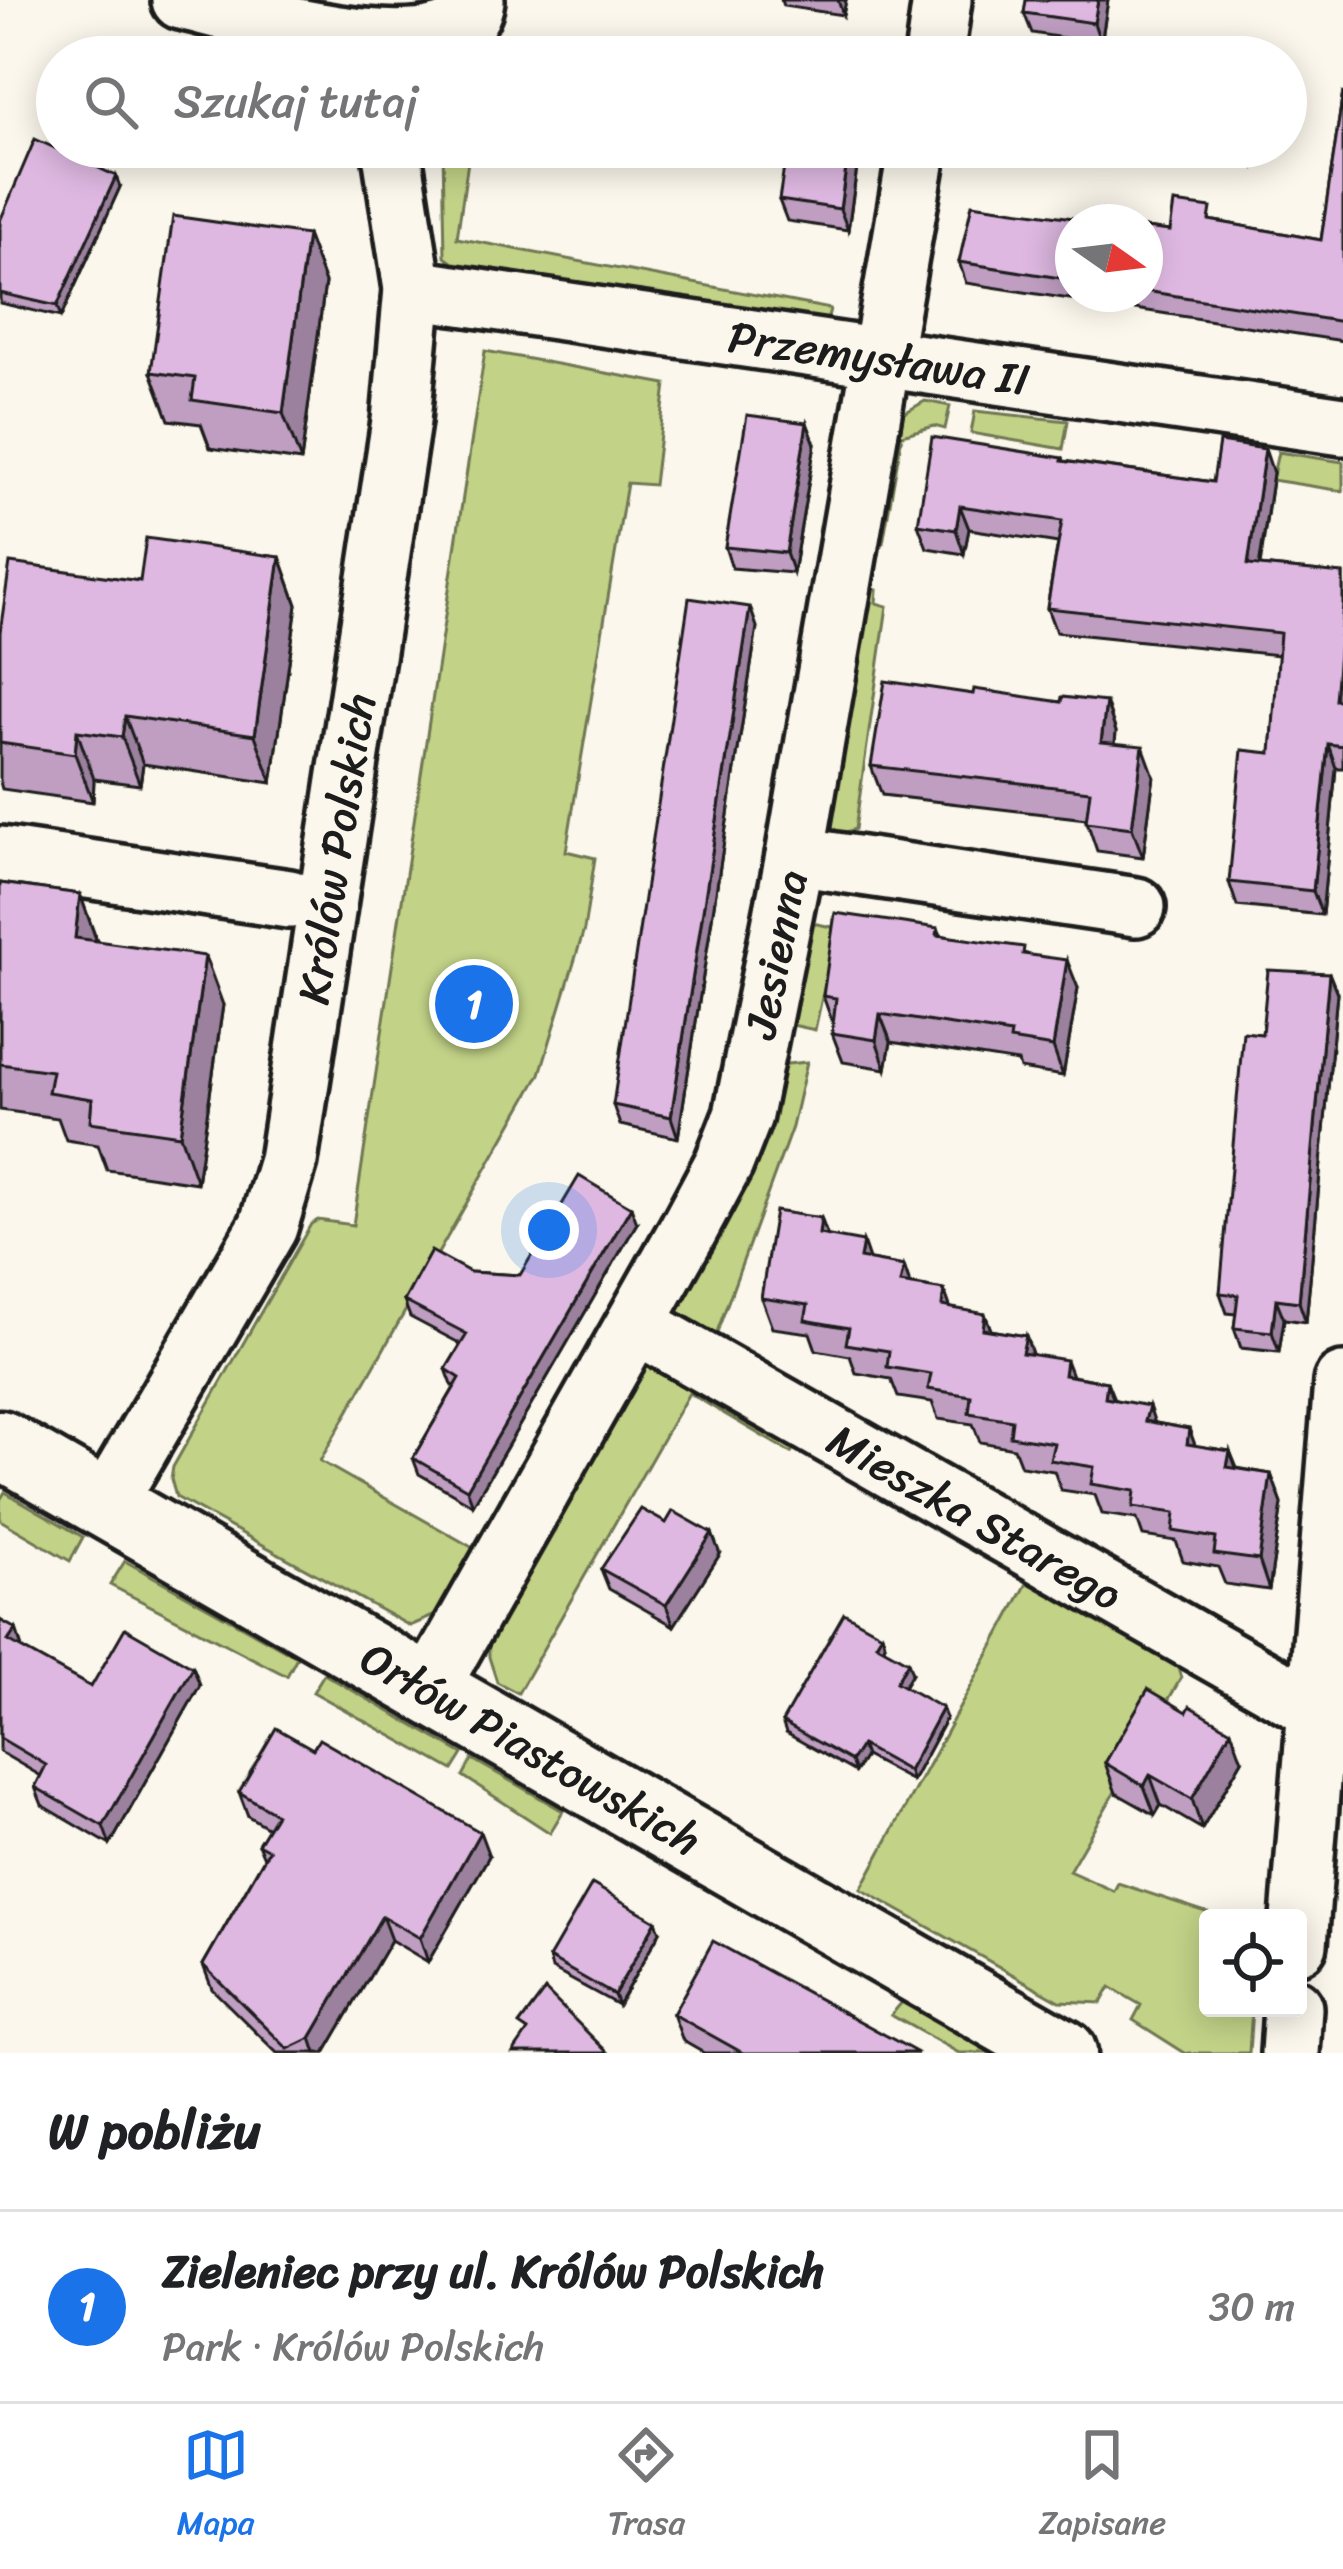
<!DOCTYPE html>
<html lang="pl">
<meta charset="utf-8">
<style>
:root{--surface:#fff;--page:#f2f2f2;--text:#202124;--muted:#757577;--line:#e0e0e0;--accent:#1a73e8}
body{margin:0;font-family:Sriracha,sans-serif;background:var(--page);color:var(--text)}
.controls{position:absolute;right:36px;bottom:36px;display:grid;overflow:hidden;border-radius:12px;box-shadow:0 6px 30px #0003}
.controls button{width:108px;height:108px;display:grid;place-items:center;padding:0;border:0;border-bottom:3px solid var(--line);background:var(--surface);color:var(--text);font:60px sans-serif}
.compass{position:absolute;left:1055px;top:204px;width:108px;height:108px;border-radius:50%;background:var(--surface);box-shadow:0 6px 30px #0003;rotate:104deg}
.you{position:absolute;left:549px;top:1230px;width:42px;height:42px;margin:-30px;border:9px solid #fff;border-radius:50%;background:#1a73e8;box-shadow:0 0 0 18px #1a73e833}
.badge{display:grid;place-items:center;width:78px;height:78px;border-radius:50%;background:var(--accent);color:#fff;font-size:39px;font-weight:700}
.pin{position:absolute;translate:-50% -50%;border:6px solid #fff;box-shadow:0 3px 12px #0006}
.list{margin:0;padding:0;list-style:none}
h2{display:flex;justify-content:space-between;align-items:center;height:156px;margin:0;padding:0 48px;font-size:51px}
h2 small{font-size:39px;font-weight:400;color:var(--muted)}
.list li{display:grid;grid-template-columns:78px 1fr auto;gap:36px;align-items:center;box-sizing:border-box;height:192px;padding:0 48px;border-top:3px solid var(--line)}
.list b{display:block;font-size:45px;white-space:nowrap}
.list p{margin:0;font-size:39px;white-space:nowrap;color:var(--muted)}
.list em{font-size:39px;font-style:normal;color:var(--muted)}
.icon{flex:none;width:66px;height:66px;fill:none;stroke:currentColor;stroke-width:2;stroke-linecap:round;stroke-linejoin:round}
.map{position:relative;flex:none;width:1343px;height:2053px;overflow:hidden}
.search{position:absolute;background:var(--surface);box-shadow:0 6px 30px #0003;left:36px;right:36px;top:36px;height:132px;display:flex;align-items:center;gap:30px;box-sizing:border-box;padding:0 42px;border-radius:66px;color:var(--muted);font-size:45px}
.sheet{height:348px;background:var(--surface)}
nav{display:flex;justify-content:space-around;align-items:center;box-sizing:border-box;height:168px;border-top:3px solid var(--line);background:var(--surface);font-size:33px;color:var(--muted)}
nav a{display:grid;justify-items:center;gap:6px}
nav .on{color:var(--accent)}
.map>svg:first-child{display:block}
</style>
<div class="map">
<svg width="1343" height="2053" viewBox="0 0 1343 2053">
<rect width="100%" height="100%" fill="#fbf7ec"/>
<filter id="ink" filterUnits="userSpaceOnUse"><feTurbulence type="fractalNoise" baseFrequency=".00833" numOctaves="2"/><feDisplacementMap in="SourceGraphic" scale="24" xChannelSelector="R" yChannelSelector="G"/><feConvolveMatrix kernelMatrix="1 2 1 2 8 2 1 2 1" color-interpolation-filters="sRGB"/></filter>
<g filter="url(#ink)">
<g fill="#c2d287" stroke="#6f7752" stroke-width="3">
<polygon points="443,147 470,147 457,238 830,309 825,329 461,269 445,257"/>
<polygon points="485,351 666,384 654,485 627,483 566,851 595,858 584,930 540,1074 320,1461 475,1549 438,1614 410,1626 176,1497 171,1479 173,1467 311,1224 318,1220 353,1225"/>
<polygon points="925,401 950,406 945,429 934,426 902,435 883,543 873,542 895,413 906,412"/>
<polygon points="975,411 1068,421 1063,449 971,433"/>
<polygon points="1278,452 1343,462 1343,491 1272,480"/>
<polygon points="865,588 877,590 876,603 887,606 855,829 840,834 830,825 829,808"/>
<polygon points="807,922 837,928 815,1030 788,1024"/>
<polygon points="807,1062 792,1127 713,1343 675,1314 674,1303 778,1065"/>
<polygon points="651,1363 797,1441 791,1453 689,1393 518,1693 497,1682 489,1657 488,1630 637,1368"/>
<polygon points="5,1492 83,1537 70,1561 0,1520 0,1500"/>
<polygon points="125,1561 297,1657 287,1676 110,1585"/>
<polygon points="1031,1576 1175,1658 1181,1678 1069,1871 1114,1891 1118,1883 1224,1918 1208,1918 1208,2008 1252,2008 1249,2053 1185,2053 1133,2020 1141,2005 1110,1987 1101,2003 1060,2001 861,1889"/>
<polygon points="324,1674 463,1754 453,1770 313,1692"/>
<polygon points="472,1759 563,1811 550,1833 463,1776"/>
<polygon points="903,2001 995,2053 959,2053 891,2015"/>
</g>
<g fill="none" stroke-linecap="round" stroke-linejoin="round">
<defs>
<g id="street">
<path d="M181,0C233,12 464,83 475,0"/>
<polyline points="934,57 942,0"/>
<path id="s1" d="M413,289L1343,426"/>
<polyline points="0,856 289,899"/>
<polyline points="795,856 1136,907"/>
<path id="s2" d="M636,1324L1316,1710"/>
<path id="s3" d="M105,1506L268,1227L288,1161L401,421L413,289L391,147"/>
<path id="s4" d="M429,1689L687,1232L724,1163L743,1115L795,856L918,147"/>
<polyline points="1298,1944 1343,1382"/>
<polyline points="1290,2053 1293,2008"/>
</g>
<g id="secondary">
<path id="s5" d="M0,1444L1063,2053"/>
</g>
</defs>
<use href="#street" stroke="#1c1c1c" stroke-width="66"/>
<use href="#secondary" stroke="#1c1c1c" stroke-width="75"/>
<use href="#street" stroke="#fbf7ec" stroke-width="57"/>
<use href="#secondary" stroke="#fbf7ec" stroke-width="66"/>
</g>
<g fill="#bf9ec2" stroke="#1c1c1c" stroke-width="3">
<polygon points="781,0 846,0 843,15 783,6"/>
<polygon points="1108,0 1101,44 1032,33 1024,13"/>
<polygon points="1343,92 1343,341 966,283 959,262 1073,222 1073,294 1145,294 1145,228 1170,231 1215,221 1321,240"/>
<polygon points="860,147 848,230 787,221 779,200"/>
<polygon points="1257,147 1254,165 1216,159 1212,149"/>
<polygon points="120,187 61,317 0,303 0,221"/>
<polygon points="307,235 325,283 301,461 210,448 201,424 169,420 151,372"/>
<polygon points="807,423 815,444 793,573 732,568 725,547"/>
<polygon points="1063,458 1064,461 1213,482 1273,473 1260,566 1343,574 1343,768 1336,768 1322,915 1237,906 1229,882 1271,753 1279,655 1056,632 1047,608 1058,543 969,529 964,554 927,548 918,524"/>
<polygon points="280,557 297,605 272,783 143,764 140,785 94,779 93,802 2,789 0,782 0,632 140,581"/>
<polygon points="757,627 678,1138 620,1125 613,1105"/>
<polygon points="973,694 1061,702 1106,702 1116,732 1115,744 1154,776 1143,857 1097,851 1086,819 882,795 871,766"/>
<polygon points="0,883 80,894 97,941 223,1005 197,1183 107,1170 98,1145 66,1140 58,1118 0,1110"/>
<polygon points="938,928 941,935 1027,954 1078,988 1063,1076 1020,1069 1018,1062 891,1042 886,1069 843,1062 832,1033 833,1024 823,996"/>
<polygon points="1329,973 1337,993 1306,1322 1284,1319 1279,1352 1241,1348 1234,1328 1236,1314 1227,1313 1220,1293 1262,1034"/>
<polygon points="821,1218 827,1236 869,1260 904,1266 910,1284 944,1290 950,1308 985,1314 991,1330 1026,1336 1032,1354 1072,1376 1107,1382 1114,1399 1155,1423 1189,1429 1195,1446 1230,1451 1237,1468 1271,1474 1282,1504 1269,1590 1225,1584 1218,1567 1183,1561 1176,1541 1143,1536 1137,1519 1102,1514 1095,1495 1061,1490 1054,1471 1021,1466 1014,1448 980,1442 973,1424 938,1419 932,1402 898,1397 891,1379 856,1373 850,1356 816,1350 810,1333 772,1328 761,1298"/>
<polygon points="637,1223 473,1505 419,1474 413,1458 455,1386 452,1385 446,1369 461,1344 410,1317 404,1301 470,1272 520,1275"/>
<polygon points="720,1554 674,1626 609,1589 601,1569"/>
<polygon points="0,1620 22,1649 91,1687 193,1667 200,1685 110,1845 42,1805 35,1787 41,1776 0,1752"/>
<polygon points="882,1634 885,1644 883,1648 912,1673 904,1687 946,1718 912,1781 865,1756 855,1772 786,1733 782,1722"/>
<polygon points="1242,1760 1202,1829 1161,1805 1155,1815 1116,1793 1105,1763"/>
<polygon points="239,1792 489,1856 428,1962 391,1940 325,2053 277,2053 212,1989 203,1965 264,1858 258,1844 268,1828 248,1816"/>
<polygon points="660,1932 618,2005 552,1969 549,1958"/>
<polygon points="673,2014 918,2053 704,2053 683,2041"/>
</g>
<g fill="#9b819e" stroke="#1c1c1c" stroke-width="3">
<polygon points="838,0 846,0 843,15"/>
<polygon points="1098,0 1108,0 1101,44 1094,23"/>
<polygon points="849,147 860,147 848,230 840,209"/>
<polygon points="1252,147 1257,147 1254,165 1250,154"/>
<polygon points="116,176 120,187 61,317 57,306"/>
<polygon points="307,235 325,283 301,461 283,413"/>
<polygon points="807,423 815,444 793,573 786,553"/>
<polygon points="1265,449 1273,473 1256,588 1248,565"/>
<polygon points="960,506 969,529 964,554 956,530"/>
<polygon points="280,557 297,605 272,783 255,735"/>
<polygon points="1343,604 1343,722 1335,700"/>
<polygon points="750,607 757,627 678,1138 671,1117"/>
<polygon points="1106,702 1116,732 1112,772 1101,742"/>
<polygon points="125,716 143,764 140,785 122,737"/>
<polygon points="77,731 94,779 93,802 75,754"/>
<polygon points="1328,744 1336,768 1322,915 1313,891"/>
<polygon points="1143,746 1154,776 1143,857 1132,828"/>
<polygon points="80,894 97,942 75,938"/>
<polygon points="205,956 223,1005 197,1183 180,1135"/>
<polygon points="1067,960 1078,988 1063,1076 1053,1047"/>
<polygon points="1329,973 1337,993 1306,1322 1299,1302"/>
<polygon points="880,1014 891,1042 886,1069 876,1040"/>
<polygon points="631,1207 637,1223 473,1505 467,1489"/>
<polygon points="821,1218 832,1248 819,1234"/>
<polygon points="863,1242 873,1271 860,1258"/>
<polygon points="904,1266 914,1296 900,1283"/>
<polygon points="944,1290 955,1320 942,1306"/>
<polygon points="1276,1299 1284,1319 1279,1352 1272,1332"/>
<polygon points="985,1314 996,1343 983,1329"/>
<polygon points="1026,1336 1036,1366 1022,1353"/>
<polygon points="1066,1360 1077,1389 1064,1375"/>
<polygon points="1107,1382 1118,1411 1105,1398"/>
<polygon points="1149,1406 1159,1435 1145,1421"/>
<polygon points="1189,1429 1200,1458 1187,1444"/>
<polygon points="1230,1451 1241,1481 1227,1467"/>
<polygon points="1271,1474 1282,1504 1269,1590 1259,1560"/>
<polygon points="712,1533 720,1554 674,1626 666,1605"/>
<polygon points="16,1629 22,1648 15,1660 8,1641"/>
<polygon points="882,1634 885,1644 880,1655 876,1644"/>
<polygon points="908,1662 912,1673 900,1693 896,1682"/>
<polygon points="193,1667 200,1685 110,1845 103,1826"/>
<polygon points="942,1708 946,1718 912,1781 908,1771"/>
<polygon points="1231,1730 1242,1760 1202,1829 1192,1799"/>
<polygon points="861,1745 865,1756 855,1772 851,1761"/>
<polygon points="1150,1775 1161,1805 1155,1815 1144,1786"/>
<polygon points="480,1832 489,1856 428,1962 420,1938"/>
<polygon points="382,1916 391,1940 325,2053 316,2053 311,2038"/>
<polygon points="656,1921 660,1932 618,2005 614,1995"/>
</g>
<g fill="#deb8e1" stroke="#1c1c1c" stroke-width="3">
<polygon points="1026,0 1098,0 1094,23 1024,13"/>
<polygon points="1343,92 1343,322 1145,291 1145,228 1170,231 1174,203 1211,208 1209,220 1321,240"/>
<polygon points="35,139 116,176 57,306 0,293 0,221"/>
<polygon points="787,147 849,147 840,209 779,200"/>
<polygon points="1213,147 1252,147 1250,154 1212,149"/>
<polygon points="972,204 1102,222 1073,222 1073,280 959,262"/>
<polygon points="173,216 307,235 283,413 192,400 195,378 151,372"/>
<polygon points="747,415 807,423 786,553 725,547"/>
<polygon points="932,437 1063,458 1062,461 1213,482 1219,442 1265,449 1248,565 1343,574 1343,604 1335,700 1343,700 1343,746 1328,744 1313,891 1229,882 1242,750 1271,753 1280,633 1047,608 1062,521 960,506 956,530 918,524"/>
<polygon points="146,538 280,557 255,735 125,716 122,737 77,731 75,754 0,743 0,632 10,563 140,581"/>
<polygon points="689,598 750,607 671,1117 613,1105"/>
<polygon points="885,681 973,694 974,689 1061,702 1062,697 1106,702 1101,742 1143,746 1132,828 1086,822 1090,791 871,766"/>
<polygon points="0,883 80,894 75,938 205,956 180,1135 90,1122 92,1099 48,1092 52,1071 0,1064"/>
<polygon points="835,913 938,928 937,935 1024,947 1023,954 1067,960 1053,1047 1010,1040 1011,1034 880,1014 876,1040 832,1033 836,998 823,996"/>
<polygon points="1268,970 1329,973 1299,1302 1276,1299 1272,1332 1234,1328 1238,1295 1220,1293 1243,1032 1262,1034"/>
<polygon points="579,1176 631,1207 467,1489 413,1458 460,1378 446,1369 467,1334 404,1301 431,1251 470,1272 520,1275"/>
<polygon points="775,1211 821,1218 819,1234 863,1242 860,1258 904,1266 900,1283 944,1290 942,1306 985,1314 983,1329 1026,1336 1022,1353 1066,1360 1064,1375 1107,1382 1105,1398 1149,1406 1145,1421 1189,1429 1187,1444 1230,1451 1227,1467 1271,1474 1259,1560 1214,1554 1216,1538 1173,1531 1175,1513 1133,1507 1135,1491 1091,1484 1094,1467 1050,1460 1054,1443 1010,1436 1012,1420 969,1413 971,1396 928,1389 931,1374 887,1367 889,1351 846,1344 849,1328 805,1320 808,1305 761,1298"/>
<polygon points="641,1509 666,1523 673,1511 712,1533 666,1605 601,1569"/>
<polygon points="844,1613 882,1634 876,1644 908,1662 896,1682 942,1708 908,1771 861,1745 851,1761 782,1722"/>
<polygon points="0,1620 16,1629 8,1641 91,1687 125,1628 193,1667 103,1826 35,1787 46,1765 0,1738"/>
<polygon points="1148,1689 1187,1712 1190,1706 1231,1730 1192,1799 1150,1775 1144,1786 1105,1763"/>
<polygon points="276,1728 313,1749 319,1739 480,1832 420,1938 382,1916 311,2038 288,2049 203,1965 269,1850 258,1844 276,1814 239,1792"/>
<polygon points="592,1884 656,1921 614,1995 549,1958"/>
<polygon points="713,1941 918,2053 743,2053 673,2014"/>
<polygon points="545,1990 608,2053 513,2053 528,2031 519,2025"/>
</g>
</g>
<g text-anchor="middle" stroke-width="9" stroke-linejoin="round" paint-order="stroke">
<g font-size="45" fill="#1c1c1c" stroke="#fbf7ec">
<text dy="16" stroke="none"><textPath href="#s1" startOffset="471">Przemysława II</textPath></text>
<text dy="16" stroke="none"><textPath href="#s3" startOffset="708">Królów Polskich</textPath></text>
<text dy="16" stroke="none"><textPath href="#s4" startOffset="819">Jesienna</textPath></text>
<text dy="16" stroke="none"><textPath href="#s2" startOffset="390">Mieszka Starego</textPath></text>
<text dy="16" stroke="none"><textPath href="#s5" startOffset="612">Orłów Piastowskich</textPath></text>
</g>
</g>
</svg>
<div class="controls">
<button><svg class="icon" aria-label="locate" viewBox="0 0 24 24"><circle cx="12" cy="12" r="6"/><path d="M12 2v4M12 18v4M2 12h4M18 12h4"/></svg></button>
</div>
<svg class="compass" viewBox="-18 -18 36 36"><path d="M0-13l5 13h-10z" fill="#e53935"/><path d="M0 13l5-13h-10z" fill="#757577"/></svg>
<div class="you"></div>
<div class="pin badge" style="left:474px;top:1004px">1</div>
<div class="search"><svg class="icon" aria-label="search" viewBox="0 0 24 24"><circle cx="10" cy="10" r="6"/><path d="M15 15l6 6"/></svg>Szukaj tutaj</div>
</div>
<section class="sheet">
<h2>W pobliżu<small></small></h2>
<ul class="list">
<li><span class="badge">1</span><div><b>Zieleniec przy ul. Królów Polskich</b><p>Park · Królów Polskich</p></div><em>30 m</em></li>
</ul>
</section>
<nav>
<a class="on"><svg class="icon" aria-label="map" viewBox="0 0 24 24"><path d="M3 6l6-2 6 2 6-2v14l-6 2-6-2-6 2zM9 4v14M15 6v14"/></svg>Mapa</a>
<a><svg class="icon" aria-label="directions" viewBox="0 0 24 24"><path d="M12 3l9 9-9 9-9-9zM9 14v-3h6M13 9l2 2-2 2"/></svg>Trasa</a>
<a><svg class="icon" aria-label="saved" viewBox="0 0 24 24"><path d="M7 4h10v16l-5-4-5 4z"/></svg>Zapisane</a>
</nav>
